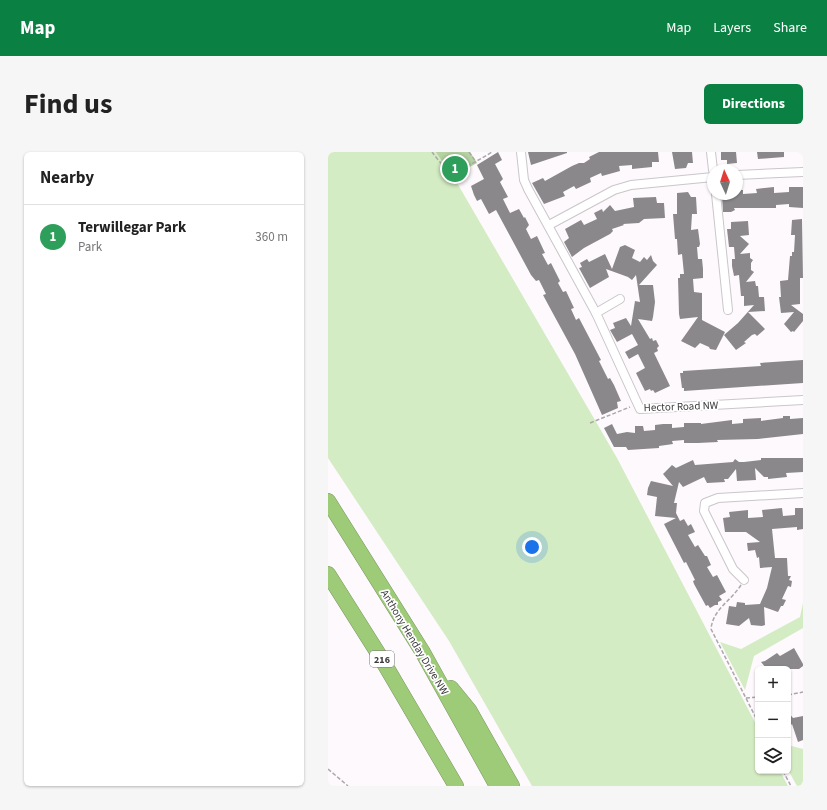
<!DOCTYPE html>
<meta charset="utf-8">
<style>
:root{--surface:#fff;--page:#f6f6f6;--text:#222;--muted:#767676;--line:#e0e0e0;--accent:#0b8043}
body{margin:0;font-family:"Source Sans 3",sans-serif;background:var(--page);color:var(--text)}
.controls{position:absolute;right:12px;bottom:12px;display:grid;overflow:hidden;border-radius:6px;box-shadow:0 1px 3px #0004}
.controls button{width:36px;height:36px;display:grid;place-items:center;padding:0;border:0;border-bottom:1px solid var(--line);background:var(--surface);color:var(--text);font:20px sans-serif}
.compass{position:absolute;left:379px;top:12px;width:36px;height:36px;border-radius:50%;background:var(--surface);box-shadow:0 1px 3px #0004;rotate:356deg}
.you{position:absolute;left:204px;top:395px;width:14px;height:14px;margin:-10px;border:3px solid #fff;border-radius:50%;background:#1a73e8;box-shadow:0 0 0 6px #1a73e833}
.badge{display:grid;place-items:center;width:26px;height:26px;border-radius:50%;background:var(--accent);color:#fff;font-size:13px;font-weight:700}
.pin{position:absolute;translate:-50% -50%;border:2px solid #fff;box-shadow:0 1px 4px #0006}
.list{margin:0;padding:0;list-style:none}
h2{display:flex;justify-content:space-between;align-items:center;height:52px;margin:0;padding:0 16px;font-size:17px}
h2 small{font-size:13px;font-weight:400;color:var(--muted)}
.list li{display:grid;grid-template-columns:26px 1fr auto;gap:12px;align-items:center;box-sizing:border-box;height:64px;padding:0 16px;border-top:1px solid var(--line)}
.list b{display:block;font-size:15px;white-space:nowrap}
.list p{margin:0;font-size:13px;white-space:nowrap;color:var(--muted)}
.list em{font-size:13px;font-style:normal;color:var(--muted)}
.icon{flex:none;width:22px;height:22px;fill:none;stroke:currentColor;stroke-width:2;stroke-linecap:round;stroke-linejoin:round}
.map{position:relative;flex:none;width:475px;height:634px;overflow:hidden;border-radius:6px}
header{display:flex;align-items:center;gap:24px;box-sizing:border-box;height:56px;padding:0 20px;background:var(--accent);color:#fff}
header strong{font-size:19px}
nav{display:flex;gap:22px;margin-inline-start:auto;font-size:14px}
.intro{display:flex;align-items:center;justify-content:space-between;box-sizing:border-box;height:96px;padding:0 24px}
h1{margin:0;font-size:28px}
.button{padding:10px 18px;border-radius:6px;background:var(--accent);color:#fff;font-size:14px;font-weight:700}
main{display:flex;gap:24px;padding:0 24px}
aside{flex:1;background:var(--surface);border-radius:6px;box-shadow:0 1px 3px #0004}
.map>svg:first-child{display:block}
</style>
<header>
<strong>Map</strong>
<nav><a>Map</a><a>Layers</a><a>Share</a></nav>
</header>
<div class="intro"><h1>Find us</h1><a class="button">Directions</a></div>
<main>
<aside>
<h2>Nearby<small></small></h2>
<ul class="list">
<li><span class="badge" style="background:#2e9e5b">1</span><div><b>Terwillegar Park</b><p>Park</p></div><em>360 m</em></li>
</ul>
</aside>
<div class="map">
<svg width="475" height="634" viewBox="0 0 475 634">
<rect width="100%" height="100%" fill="#fdf9fd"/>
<g fill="#d4ecc3">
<polygon points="0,0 142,0 149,11 125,24 289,306 430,576 430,619 452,619 460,634 204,634 121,489 0,306"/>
<polygon points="475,451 475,476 426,504 417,538 392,490 413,497 472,465"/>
<polygon points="460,593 475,597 475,634 469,634 460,618"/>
</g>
<polygon fill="#b5d2a2" points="108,0 142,0 149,11 124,24"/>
<g fill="#8b888b">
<polygon points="170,0 174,8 167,12 175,27 172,30 180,45 175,47 182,61 191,57 196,66 197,65 201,73 198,77 203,87 209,84 217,101 214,102 220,113 223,111 232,129 230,131 235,140 238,139 246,156 243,157 248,168 251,166 273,208 271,209 280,227 282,226 286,233 293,249 289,250 290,256 274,263 247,202 222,156 215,143 218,142 211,128 208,129 203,123 168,58 161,62 153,47 149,49 146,43 143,34 156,27 149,13"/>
<polygon points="200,0 239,0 239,1 203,13"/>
<polygon points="271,0 330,0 331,10 324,10 324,15 304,17 304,13 291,14 292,19 274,24 273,21 262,26 263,30 248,37 246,34 235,40 237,44 216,52 204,31 215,26 217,29 244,14 251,11 256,11 262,7 261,5"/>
<polygon points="344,0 364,0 365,11 360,11 358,16 347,17"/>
<polygon points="393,0 408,0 409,11 399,12 399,8 393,8"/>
<polygon points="429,0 456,0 456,5 430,7"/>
<polygon points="446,35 446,41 461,40 461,35 475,35 475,56 461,55 461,52 448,53 448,56 406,56 407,58 403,60 395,60 394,45 398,45 397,42 409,42 409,38 415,38 415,42 429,41 428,37"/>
<polygon points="360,40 363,45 368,45 369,62 364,62 363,78 370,77 372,92 371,95 369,95 370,107 374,107 375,117 375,126 365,127 366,140 374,141 374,168 397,180 388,198 382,197 381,195 372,191 367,196 353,189 370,165 352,167 351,162 350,126 352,126 352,122 356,122 354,102 350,103 349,87 347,87 345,62 349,62 349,41"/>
<polygon points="328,45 329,51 336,51 337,66 316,67 311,71 295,72 296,73 284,77 285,79 282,82 256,96 244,105 236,90 241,86 237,77 253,68 256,73 269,67 266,61 274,57 275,60 282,53 287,59 306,55 305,46"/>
<polygon points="474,67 475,126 472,126 472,152 463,153 475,162 475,169 466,180 465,179 463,180 456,172 466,160 453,161 451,145 453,145 452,129 460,128 462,104 464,104 464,100 466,100 467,83 463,83 464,68"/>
<polygon points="420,69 421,83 412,84 421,92 412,102 422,101 422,106 425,108 423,111 423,118 426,120 418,130 427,129 428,134 430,134 431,145 436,145 437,159 420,160 437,177 429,184 427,182 424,183 416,190 418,191 408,198 396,183 410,171 426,153 416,154 416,144 413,144 411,123 406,124 404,114 404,107 407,107 406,95 401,95 399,77 403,77 403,70"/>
<polygon points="297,93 307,98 304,106 312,110 316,105 319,108 323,103 325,109 329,113 311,133 325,133 327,150 325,165 324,169 310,167 322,187 324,186 325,189 328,188 331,194 329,196 330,199 326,201 342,234 327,241 325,238 323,239 322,237 317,239 308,221 317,216 310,202 301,207 297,200 310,193 304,182 289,190 282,178 287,176 285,171 298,166 303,174 307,149 312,150 308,123 304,128 300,125 278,117 281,125 262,136 251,116 254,115 252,111 259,107 261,110 277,102 284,117 292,95"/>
<polygon points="475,208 475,231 356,239 356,236 354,236 352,221 355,221 355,219 433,214 432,211"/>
<polygon points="455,264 462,264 462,267 475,266 475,282 430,287 389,288 390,290 370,291 356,291 356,288 344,289 345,292 331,294 331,296 300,298 298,295 286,295 276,276 284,272 289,282 299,280 307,281 307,274 315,274 316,279 327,278 327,273 335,272 344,272 344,276 356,275 356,271 373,271 373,272 404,268 404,272 415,271 415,267 433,266 433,269 455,266"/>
<polygon points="433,306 475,306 475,320 458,321 459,325 440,327 440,325 436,325 427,316 428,328 409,329 408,317 400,327 396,327 397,330 379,331 376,325 355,335 351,330 346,351 349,351 348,361 352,369 356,367 360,374 363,372 367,380 360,383 367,395 370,393 377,404 379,404 383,413 379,415 385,425 389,423 398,440 391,444 394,448 390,450 390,453 387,453 382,456 380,453 378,454 366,432 365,429 367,428 358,410 356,411 336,372 348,366 327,364 329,345 319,343 320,336 323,329 345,334 335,322 344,313 348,316 365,308 367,313 405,310 407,307 411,310 416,310 433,308"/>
<polygon points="454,356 455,364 467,363 467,356 475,356 475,377 469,378 469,375 444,377 447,406 459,406 460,424 463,424 461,428 464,429 463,435 460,434 454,447 458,448 455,454 453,454 450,460 436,455 437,473 434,474 423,473 421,466 411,474 398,472 401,454 408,455 409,450 417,451 417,453 432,452 439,436 444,415 432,416 431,405 429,406 427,398 420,399 419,391 432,390 418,380 397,380 395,366 402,365 401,360 420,358 420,366 435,365 434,358"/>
<polygon points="466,496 475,512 475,514 471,517 439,517 433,510 437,509 449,501 452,504"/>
<polygon points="460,560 465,566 475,564 475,588 470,590 464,572 460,576"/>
</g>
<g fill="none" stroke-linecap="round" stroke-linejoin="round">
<defs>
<g id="minor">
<polyline points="193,0 196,28 200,37 268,161 312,257 475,248"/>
<polyline points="383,0 385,18"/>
<polyline points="409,23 475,20"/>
<polyline points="388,42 400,158"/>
<polyline points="221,73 286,38 303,33 385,25"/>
<polyline points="268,161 292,147"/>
<polyline points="416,428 405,417 376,359 377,351 390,346 475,341"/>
</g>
<g id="motorway">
<polyline points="0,349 94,499 169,634"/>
<polyline points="0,422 53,506 128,634"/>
<polyline points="123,536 141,558 184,634"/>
</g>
</defs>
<use href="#minor" stroke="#cac6ca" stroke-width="10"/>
<use href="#motorway" stroke="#7c9863" stroke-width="16"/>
<g stroke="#aba8ab" stroke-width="1.5" stroke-dasharray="4 2" stroke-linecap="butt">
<path d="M104,0C108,5 113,13 120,16C131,21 154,6 164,0"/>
<polyline points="141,0 148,10"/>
<polyline points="262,271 302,255"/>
<path d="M413,433C402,450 385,457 383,477L430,570"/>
<polyline points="460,543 475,540"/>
<polyline points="418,546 430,545"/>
<polyline points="0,617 20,634"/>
<polyline points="455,619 463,634"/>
</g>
<use href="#minor" stroke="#fff" stroke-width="8"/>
<use href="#motorway" stroke="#9ecb78" stroke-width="15"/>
</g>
<g text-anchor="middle" stroke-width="3.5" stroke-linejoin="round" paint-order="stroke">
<rect fill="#fff" stroke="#767576" stroke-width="1" x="42" y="499" width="24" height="16" rx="3"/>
<g font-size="10" font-weight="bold" fill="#3c3a3c">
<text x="54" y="511">216</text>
</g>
<g font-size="11" fill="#3c3a3c" stroke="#fff">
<text transform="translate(353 254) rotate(-2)" y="4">Hector Road NW</text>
<text transform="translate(87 490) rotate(59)" y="4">Anthony Henday Drive NW</text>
</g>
</g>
</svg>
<div class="controls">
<button>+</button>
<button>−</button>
<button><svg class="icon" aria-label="layers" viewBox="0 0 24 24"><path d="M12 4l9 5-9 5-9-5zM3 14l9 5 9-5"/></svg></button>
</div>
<svg class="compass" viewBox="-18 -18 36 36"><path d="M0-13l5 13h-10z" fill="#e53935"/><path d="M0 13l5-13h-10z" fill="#767676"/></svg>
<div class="you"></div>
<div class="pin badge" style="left:127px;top:17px;background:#2e9e5b">1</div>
</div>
</main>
